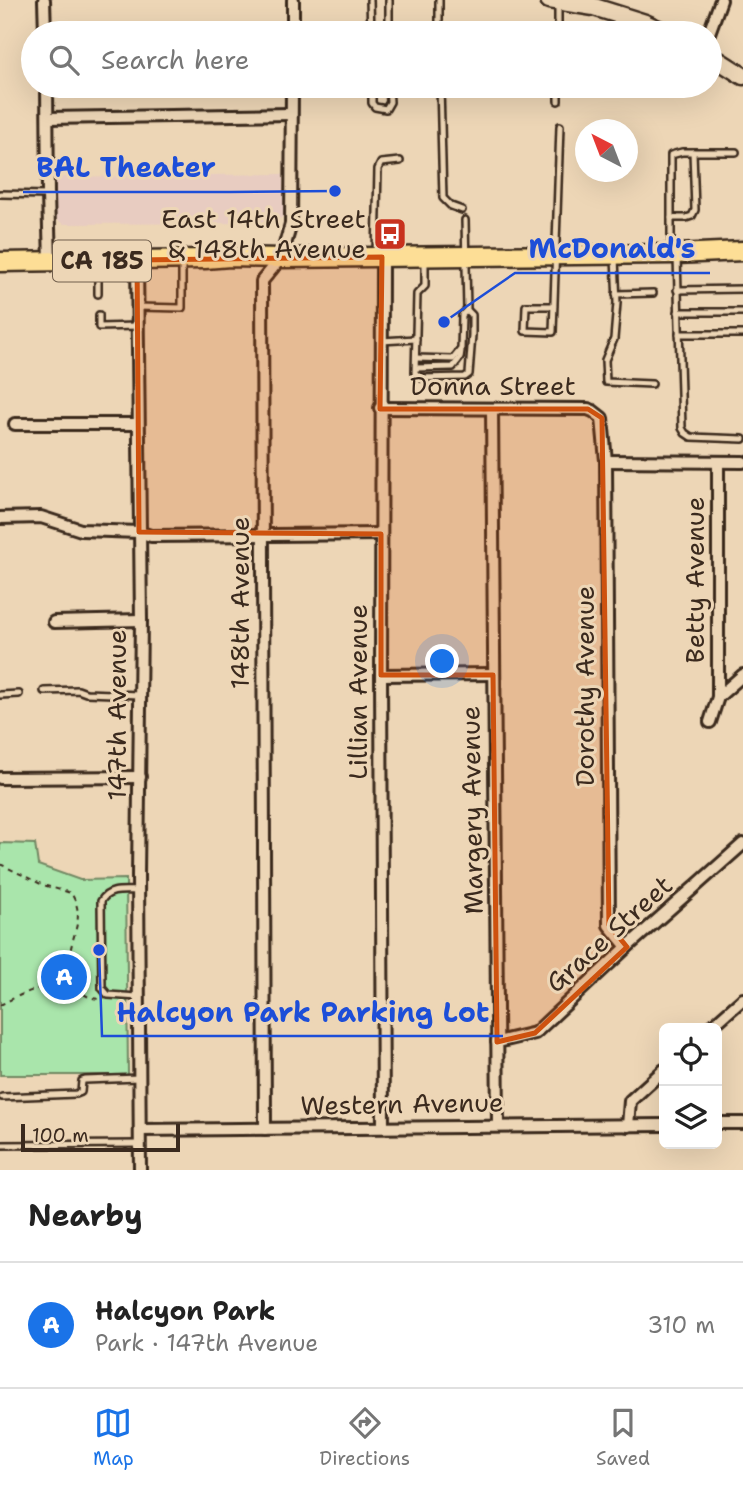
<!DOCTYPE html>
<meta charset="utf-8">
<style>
:root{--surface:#fff;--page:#f6f6f6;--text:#222;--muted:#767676;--line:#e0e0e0;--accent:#1a73e8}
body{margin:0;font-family:"Shantell Sans",sans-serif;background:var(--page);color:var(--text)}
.controls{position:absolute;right:21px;bottom:21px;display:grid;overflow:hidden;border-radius:10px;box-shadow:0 7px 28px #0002}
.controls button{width:63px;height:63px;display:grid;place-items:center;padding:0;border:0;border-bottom:2px solid var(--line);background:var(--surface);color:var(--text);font:35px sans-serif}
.compass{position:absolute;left:575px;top:119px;width:63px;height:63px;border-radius:50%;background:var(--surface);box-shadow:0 7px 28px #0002;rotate:318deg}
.scale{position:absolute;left:21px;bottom:18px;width:159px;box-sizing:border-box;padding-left:7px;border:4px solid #3b2a1e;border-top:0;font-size:19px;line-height:24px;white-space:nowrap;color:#3b2a1e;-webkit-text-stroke:5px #edd6b6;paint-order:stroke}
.you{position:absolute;left:443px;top:662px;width:24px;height:24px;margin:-18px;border:5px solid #fff;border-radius:50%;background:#1a73e8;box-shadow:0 0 0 10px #1a73e833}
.badge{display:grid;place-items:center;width:46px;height:46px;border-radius:50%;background:var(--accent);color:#fff;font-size:23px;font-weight:700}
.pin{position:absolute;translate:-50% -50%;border:4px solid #fff;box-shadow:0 2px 7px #0006}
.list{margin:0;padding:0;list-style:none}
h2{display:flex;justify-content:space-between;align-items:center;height:91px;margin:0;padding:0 28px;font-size:30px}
h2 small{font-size:23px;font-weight:400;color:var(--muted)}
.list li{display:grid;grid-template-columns:46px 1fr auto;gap:21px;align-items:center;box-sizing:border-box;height:126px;padding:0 28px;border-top:2px solid var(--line)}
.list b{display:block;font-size:26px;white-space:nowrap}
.list p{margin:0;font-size:23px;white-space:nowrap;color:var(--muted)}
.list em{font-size:23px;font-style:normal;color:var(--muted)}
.icon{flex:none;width:38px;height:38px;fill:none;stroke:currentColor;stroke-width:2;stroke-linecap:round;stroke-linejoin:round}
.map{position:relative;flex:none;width:743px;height:1170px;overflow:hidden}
.search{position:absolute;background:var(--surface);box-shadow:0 7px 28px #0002;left:21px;right:21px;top:21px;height:77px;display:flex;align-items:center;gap:18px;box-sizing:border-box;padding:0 24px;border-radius:38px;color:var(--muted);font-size:26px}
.sheet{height:217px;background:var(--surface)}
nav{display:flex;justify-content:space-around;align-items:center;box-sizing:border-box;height:98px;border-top:2px solid var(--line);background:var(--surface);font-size:19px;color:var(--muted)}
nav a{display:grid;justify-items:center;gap:4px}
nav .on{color:var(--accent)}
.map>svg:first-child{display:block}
</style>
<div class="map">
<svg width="743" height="1170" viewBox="0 0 743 1170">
<rect width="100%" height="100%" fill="#edd6b6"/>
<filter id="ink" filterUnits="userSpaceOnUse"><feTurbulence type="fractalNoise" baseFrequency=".0143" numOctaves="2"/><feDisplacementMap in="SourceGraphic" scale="14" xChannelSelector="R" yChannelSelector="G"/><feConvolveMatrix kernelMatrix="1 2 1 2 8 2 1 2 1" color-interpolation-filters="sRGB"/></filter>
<g filter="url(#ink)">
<polygon fill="#e8ccc1" points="283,174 283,216 280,219 271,223 64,224 57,220 56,214 55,177"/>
<polygon fill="#a9e5ab" stroke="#728864" stroke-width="2" points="0,843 35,844 38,865 80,880 126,879 128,1075 0,1075"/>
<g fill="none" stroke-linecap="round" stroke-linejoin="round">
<defs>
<g id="service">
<polyline points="370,0 371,33"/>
<polyline points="389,0 389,33"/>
<polyline points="439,0 439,33"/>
<polyline points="558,33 558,5"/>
<polyline points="372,86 372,103 375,107 386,109 390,102 389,86"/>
<polyline points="440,86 443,198 451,206 462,210"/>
<polyline points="558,101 558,86"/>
<polyline points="0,194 48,195"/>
<polyline points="671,218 686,218 692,216 695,210 693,152"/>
<polyline points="671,251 671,155 682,152 736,152"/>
<polyline points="376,254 378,169 381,163 400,161"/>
<polyline points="677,257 682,428 685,433 691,437 743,439"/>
<polyline points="615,258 617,303 614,339 605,360 606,382 652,384"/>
<polyline points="425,260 425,286 417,294 415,373 421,378 465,377 469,374 472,335 472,315 467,310 465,220"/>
<polyline points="98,262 98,294"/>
<polyline points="677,290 743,289"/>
<polyline points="616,294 653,293"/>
<polyline points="554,306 526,306 525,331 553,332 560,126"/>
<polyline points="137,307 182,308 182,261"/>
<polyline points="678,312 743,312"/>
<polyline points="99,315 99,327 137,326"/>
<polyline points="679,334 743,334"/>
<polyline points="381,341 416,339"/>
<polyline points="416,358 453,359 461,349 462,315 467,310"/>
<polyline points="416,368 453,367 460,358 461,351"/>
<polyline points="44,691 78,690 86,693 140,695"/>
<polyline points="0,695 19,694"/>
<path d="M138,997L108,995L102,988L101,901C109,888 124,891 138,891"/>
<polyline points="2,1097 76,1094 81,1092 82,1081 85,1080 139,1078"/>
<polyline points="0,1145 141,1144"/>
</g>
<g id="minor">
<polyline points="44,0 45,33"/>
<polyline points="293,33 293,0"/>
<polyline points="709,33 721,0"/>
<polyline points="47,86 48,195 50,261"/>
<polyline points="48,118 291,114"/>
<polyline points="382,257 381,675 383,1127"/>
<polyline points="137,260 141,620 138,876 140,1170"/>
<polyline points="380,408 588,409 593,411 602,418 606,461 609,925 627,947"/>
<polyline points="492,409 498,1126"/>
<polyline points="15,424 137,424"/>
<polyline points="606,461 743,462"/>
<polyline points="0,518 41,517 81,530 139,532 151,536 381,534"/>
<polyline points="54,622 141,620"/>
<polyline points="381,675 493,674"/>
<polyline points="718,697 743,675"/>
<polyline points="710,722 718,697 718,462"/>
<polyline points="0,778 140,777"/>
<polyline points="710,1028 743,999"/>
<polyline points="497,1042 535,1033 627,947 743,844"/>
<polyline points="717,1123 743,1123"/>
<polyline points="628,1126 630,1101 664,1070"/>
<polyline points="265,1129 262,281 281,258 291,224 292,86"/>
<polyline points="141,1130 664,1125"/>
</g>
<g id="secondary">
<polyline points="549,0 594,7 645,23 667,33"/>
<polyline points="710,55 743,76"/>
</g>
<polyline id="primary" points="0,262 205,259 230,257 281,258 676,254 743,251"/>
</defs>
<use href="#service" stroke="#3b2a1e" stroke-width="10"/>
<use href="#minor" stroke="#3b2a1e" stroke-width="16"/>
<use href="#secondary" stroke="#3b2a1e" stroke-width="21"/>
<use href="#primary" stroke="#3b2a1e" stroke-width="23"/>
<g stroke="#3b2a1e" stroke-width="2" stroke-dasharray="5 5" stroke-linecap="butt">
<path d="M0,864L43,885L71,893C85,916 74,929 70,953C69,964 70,975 71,987"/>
<path d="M0,1005C17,996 50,980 70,986C83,991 83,998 100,999"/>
</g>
<use href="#service" stroke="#edd6b6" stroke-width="5"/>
<use href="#minor" stroke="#edd6b6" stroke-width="10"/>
<use href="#secondary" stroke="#edd6b6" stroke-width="16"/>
<use href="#primary" stroke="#fdde96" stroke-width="18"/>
</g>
</g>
<path fill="#ce520f" fill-opacity="0.2" stroke="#ce520f" stroke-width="5" stroke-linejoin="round" d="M382,257L380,409H588L602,418L609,925L627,947L535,1033L497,1042L493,675H381V534L139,532L137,260Z"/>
<defs>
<symbol id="bus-square" viewBox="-11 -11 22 22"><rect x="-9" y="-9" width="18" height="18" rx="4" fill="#c8321e" stroke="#edd6b6"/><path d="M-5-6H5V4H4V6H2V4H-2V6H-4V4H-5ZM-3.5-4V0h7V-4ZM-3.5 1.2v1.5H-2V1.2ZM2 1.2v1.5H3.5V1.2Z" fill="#fff"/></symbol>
</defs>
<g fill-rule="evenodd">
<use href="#bus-square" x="371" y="215" width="38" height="38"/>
</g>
<g text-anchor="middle" stroke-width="6" stroke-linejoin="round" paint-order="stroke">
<rect fill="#edd6b6" stroke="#705e4c" stroke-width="2" x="53" y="240.5" width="98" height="41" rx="5"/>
<g font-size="24" font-weight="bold" fill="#3b2a1e">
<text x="102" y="269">CA 185</text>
</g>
<g font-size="26" fill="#3b2a1e" stroke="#edd6b6" text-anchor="end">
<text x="366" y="228">East 14th Street<tspan x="366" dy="30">&amp; 148th Avenue</tspan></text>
</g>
<g font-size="26" fill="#3b2a1e" stroke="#edd6b6">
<text x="493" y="395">Donna Street</text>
<text transform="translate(695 580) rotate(-90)" y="9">Betty Avenue</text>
<text transform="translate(240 603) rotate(-90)" y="9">148th Avenue</text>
<text transform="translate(585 686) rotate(-90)" y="9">Dorothy Avenue</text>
<text transform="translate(358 692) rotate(-90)" y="9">Lillian Avenue</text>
<text transform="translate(117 715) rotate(-90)" y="9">147th Avenue</text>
<text transform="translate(472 810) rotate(-91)" y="9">Margery Avenue</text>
<text transform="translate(609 934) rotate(-42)" y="9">Grace Street</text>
<text transform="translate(402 1104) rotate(-1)" y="9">Western Avenue</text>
</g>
</g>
<path fill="none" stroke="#1d4ed8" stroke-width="2.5" d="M335 191L230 192H23M444 322L515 273H710M99 950L102 1036H503"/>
<g fill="#1d4ed8" stroke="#edd6b6" stroke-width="2.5">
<circle cx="335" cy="191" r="7"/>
<circle cx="444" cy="322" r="7"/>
<circle cx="99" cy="950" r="7"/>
</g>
<g font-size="28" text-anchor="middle" font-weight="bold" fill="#1d4ed8" stroke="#edd6b6" stroke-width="6" stroke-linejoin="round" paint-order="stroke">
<text x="126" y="177">BAL Theater</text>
<text x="612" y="258">McDonald's</text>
<text x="303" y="1022">Halcyon Park Parking Lot</text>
</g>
</svg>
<div class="controls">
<button><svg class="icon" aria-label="locate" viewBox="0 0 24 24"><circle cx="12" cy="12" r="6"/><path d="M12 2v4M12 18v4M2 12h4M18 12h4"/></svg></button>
<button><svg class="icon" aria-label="layers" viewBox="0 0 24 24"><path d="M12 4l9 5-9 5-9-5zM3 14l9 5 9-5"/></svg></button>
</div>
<svg class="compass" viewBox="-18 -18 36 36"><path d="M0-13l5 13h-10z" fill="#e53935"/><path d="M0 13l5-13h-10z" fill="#767676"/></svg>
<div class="scale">100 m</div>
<div class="you"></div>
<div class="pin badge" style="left:64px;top:977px">A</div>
<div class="search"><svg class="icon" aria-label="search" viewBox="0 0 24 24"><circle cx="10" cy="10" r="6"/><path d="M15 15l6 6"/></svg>Search here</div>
</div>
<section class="sheet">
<h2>Nearby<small></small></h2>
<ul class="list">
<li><span class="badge">A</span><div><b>Halcyon Park</b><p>Park · 147th Avenue</p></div><em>310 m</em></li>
</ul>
</section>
<nav>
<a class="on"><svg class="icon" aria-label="map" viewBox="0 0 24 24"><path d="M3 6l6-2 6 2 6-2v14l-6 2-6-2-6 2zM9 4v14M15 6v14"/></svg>Map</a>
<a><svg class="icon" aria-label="directions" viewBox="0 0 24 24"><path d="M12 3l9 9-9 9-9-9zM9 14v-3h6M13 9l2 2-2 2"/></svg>Directions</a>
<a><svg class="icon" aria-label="saved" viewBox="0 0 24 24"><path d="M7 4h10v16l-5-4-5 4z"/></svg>Saved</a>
</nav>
